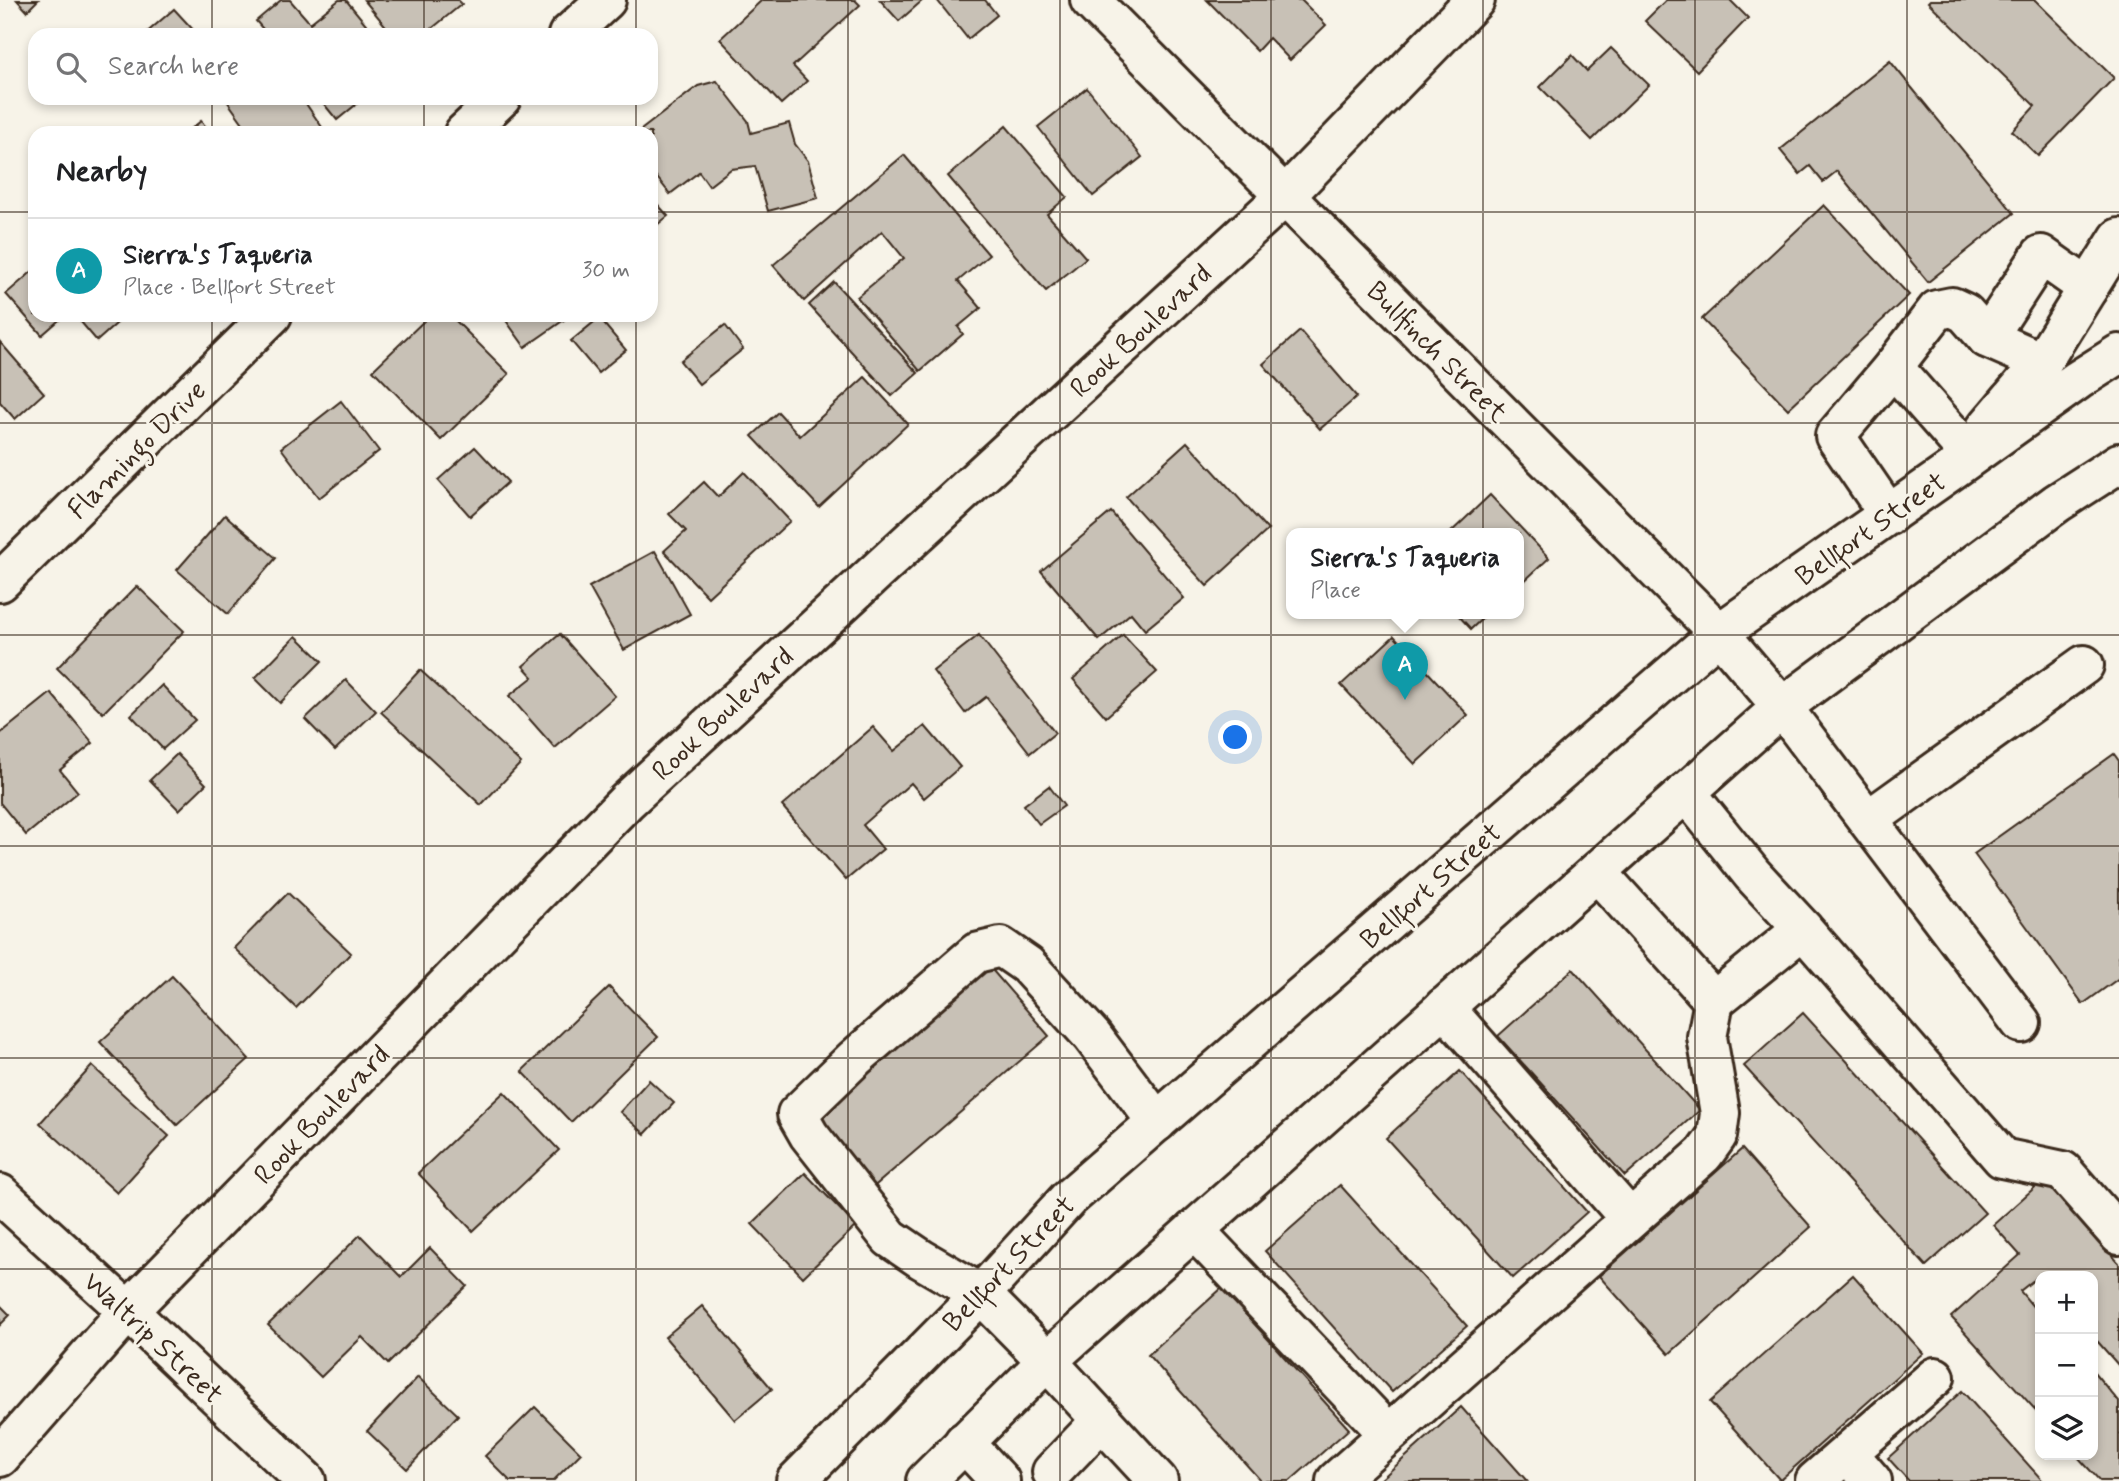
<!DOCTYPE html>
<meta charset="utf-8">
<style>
:root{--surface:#fff;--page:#f6f6f6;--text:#202124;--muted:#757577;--line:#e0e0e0;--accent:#0f766e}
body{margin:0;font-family:Mynerve,sans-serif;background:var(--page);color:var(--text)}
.controls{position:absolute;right:21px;bottom:21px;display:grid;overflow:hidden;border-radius:14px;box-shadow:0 4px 10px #0003}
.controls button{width:63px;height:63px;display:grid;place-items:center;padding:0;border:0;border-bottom:2px solid var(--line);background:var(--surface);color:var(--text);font:35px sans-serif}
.you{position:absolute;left:1236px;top:738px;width:24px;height:24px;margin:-18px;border:5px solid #fff;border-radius:50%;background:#1a73e8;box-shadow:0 0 0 10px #1a73e833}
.badge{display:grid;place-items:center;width:46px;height:46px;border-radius:50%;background:var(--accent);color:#fff;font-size:23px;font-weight:700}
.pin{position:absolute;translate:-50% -58px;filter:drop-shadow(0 2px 4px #0008)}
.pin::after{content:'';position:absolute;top:37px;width:24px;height:21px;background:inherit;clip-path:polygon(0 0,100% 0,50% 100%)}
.popup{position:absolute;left:1286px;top:528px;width:238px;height:91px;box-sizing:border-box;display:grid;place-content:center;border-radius:14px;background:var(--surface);filter:drop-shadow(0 2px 5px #0005);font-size:23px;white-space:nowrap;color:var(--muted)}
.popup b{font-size:26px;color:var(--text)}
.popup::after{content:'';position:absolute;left:50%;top:100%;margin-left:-14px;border:14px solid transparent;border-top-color:var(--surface)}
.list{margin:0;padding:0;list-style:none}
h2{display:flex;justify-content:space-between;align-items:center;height:91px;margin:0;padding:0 28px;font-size:30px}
h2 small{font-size:23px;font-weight:400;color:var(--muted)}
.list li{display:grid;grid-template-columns:46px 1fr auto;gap:21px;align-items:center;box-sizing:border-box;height:105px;padding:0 28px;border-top:2px solid var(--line)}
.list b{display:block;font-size:26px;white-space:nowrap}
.list p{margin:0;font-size:23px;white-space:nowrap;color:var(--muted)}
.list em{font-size:23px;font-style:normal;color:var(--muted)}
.icon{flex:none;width:38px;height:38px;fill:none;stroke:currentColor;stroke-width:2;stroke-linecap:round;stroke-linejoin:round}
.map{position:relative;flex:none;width:2119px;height:1481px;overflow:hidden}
.search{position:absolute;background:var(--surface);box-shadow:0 4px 10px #0003;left:28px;top:28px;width:630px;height:77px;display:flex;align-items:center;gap:18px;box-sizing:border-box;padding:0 24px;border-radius:21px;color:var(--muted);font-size:26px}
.panel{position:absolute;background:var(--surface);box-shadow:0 4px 10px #0003;left:28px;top:126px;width:630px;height:196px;border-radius:21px}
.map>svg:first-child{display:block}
</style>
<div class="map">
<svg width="2119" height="1481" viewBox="0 0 2119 1481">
<rect width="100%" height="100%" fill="#f7f3e8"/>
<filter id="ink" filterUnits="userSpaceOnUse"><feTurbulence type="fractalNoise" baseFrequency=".0143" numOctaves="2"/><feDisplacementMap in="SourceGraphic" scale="14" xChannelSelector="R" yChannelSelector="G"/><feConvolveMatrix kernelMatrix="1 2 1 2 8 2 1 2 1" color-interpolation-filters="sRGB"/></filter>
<g filter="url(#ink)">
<g fill="#c8c1b6" stroke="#3b2a1e" stroke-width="2">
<polygon points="17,0 38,0 27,11"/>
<polygon points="281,0 290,0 310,23 339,0 346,0 375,35 268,35 256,21"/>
<polygon points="364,0 458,0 462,4 424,35 393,35"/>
<polygon points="762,0 855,0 860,5 793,66 807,81 781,104 720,39"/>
<polygon points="880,0 923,0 899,21"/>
<polygon points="937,0 985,0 997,15 968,39"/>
<polygon points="1207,0 1301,0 1326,25 1290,60 1269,38 1257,51"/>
<polygon points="1666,0 1730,0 1748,18 1697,71 1645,21"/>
<polygon points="1930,0 2035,0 2114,78 2038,156 2012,131 2035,106 1928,2"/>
<polygon points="174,9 198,35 144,35"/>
<polygon points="1611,48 1649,85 1592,140 1540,87 1572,55 1587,71"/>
<polygon points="1890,61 2014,213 1928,282 1837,171 1823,182 1810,166 1800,174 1780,150"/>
<polygon points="717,81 748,121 751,133 789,123 795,144 808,161 818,198 768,211 755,166 731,169 709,186 699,172 670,194 651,170 651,133 637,133 698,86"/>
<polygon points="1087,88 1142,157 1093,196 1038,127"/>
<polygon points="225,98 302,98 326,133 250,133"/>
<polygon points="319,98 364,98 337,120"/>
<polygon points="201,121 211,133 186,133"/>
<polygon points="1006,126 1067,197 1047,214 1086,258 1046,291 948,176"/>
<polygon points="904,155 989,255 958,281 981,308 958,327 963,334 920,371 857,297 904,258 882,231 804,301 773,265"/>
<polygon points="651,197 668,216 651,230"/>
<polygon points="1824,205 1909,295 1788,409 1702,319"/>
<polygon points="35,269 35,315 65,315 42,335 6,294"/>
<polygon points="834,282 918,373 892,396 809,305"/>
<polygon points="75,315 126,315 97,341"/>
<polygon points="430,315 450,315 509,374 441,440 373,370"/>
<polygon points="502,315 571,315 525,347"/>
<polygon points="599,318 626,350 598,373 571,341"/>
<polygon points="725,325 743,349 699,384 680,361"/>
<polygon points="1300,331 1357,397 1320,429 1263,364"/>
<polygon points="0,342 44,393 15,419 0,402"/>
<polygon points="865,377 908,424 819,507 752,436 778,412 800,436"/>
<polygon points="341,401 379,451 319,498 281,448"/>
<polygon points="1187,442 1268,530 1207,586 1126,497"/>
<polygon points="475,447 508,482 470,516 438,480"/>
<polygon points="744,472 790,521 708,597 664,551 686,531 669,514 704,482 718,497"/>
<polygon points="1490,495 1549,558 1519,586 1519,534 1449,534"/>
<polygon points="1111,512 1184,598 1145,630 1131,613 1099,640 1041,571"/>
<polygon points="225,515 276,558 228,614 177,570"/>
<polygon points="655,551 690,614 624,650 589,587"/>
<polygon points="137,586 184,631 103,713 57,668"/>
<polygon points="1457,614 1487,614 1471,629"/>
<polygon points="560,634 615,696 555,748 509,696 533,677 523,666"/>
<polygon points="979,635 1055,733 1030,753 986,697 965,713 933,671"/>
<polygon points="1123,635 1157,672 1106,717 1073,679"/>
<polygon points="296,636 322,661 280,703 255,678"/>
<polygon points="1394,636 1468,715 1415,764 1341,685"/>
<polygon points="420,670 521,763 481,805 381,712"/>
<polygon points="346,680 376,711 335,750 305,719"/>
<polygon points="162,685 195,720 163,749 131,715"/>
<polygon points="51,693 93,743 60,770 78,792 26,835 0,803 0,734"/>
<polygon points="925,726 960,767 924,798 911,783 863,825 883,849 846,880 782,806 873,727 894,751"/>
<polygon points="177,754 206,784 179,810 150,780"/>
<polygon points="2114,754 2119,761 2119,978 2083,1004 1974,854"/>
<polygon points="1049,786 1064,806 1039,824 1024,805"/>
<polygon points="288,893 351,953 296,1008 234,948"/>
<polygon points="987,964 1049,1036 870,1190 807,1117"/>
<polygon points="1573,969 1700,1110 1625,1176 1498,1036"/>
<polygon points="172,976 249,1059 177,1125 100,1042"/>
<polygon points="609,987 658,1037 571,1122 522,1071"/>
<polygon points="1803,1013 1985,1213 1926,1266 1744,1066"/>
<polygon points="92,1066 169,1136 117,1193 40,1123"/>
<polygon points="1460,1071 1587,1212 1513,1278 1386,1138"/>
<polygon points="649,1080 674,1103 645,1134 620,1112"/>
<polygon points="504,1092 559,1150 473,1231 418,1173"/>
<polygon points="1742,1149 1811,1227 1669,1354 1599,1276"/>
<polygon points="805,1173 856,1226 803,1277 752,1224"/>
<polygon points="2043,1180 2119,1263 2119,1366 2098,1342 2093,1346 2093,1276 2041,1276 2040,1275 2020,1291 2040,1315 2040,1415 1951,1317 2020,1255 1993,1225"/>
<polygon points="1340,1185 1467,1326 1392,1392 1265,1251"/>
<polygon points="360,1235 401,1277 430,1248 467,1286 388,1364 362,1337 321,1377 268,1325"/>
<polygon points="1853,1275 1923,1353 1780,1480 1710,1402"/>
<polygon points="1222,1288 1349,1429 1290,1481 1261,1481 1148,1355"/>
<polygon points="0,1305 10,1315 0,1325"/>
<polygon points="702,1306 772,1389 735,1420 665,1337"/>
<polygon points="2093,1371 2119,1402 2119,1481 2100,1481 2076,1455 2093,1455"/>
<polygon points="418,1377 458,1415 407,1469 367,1431"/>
<polygon points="1962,1391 2043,1481 1909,1481 1888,1458"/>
<polygon points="535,1407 581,1453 553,1481 510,1481 485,1456"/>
<polygon points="1461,1407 1527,1481 1379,1481"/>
</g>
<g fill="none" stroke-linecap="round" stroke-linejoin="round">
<defs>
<g id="minor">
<polyline points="1090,0 1719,633 1782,707 2021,1023"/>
<polyline points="568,35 606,0"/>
<polyline points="464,133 501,98"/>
<polyline points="2042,362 1987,338 2041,255 2088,288"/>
<polyline points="1893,367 1967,451"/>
<polyline points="1889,515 1835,436 1893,367 1937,310 1952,307 1965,313 1987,338"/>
<polyline points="0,582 272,315"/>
<polyline points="1686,792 1752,874 1803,929 2002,1158 2063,1171 2119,1235"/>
<polyline points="1868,820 2084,665"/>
<polyline points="1597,872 1714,1001 1803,929"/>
<polyline points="1444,1007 1630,1219"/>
<polyline points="1157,1122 1092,1036 1027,965 1001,947 976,953 855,1058 797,1114 809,1135 890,1238 921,1259 981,1294 1047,1361 1158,1481"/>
<polyline points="0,1194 128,1311 306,1481"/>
<polyline points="1194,1230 1388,1433"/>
<polyline points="964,1442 1000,1481"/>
<polyline points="1848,1453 1872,1481"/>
<polyline points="0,1457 128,1311 627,801 1284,197 1475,0"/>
<polyline points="1052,1472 1102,1420"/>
<polyline points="1336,1481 1704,1154 1717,1136 1720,1113 1707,1037 1714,1001"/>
<polyline points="1815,1481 1935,1377"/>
</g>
<g id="major">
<polyline points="1986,428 2042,362 2119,238"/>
<polyline points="796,1481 981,1294 1068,1199 1719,633 1955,468 2078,380 2119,354"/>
<polyline points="926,1481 1047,1361 1782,707 2057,503 2119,463"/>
</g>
</defs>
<use href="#minor" stroke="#3b2a1e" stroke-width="44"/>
<use href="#major" stroke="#3b2a1e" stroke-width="44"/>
<use href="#minor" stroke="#f7f3e8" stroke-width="38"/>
<use href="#major" stroke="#f7f3e8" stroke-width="38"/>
</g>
</g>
<path fill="none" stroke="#3b2a1e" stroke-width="2" stroke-opacity="0.55" d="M212,0V35M424,0V35M636,0V35M848,0V1481M1060,0V1481M1271,0V1481M1483,0V1481M1695,0V1481M1907,0V1481M212,98V133M424,98V133M636,98V133M0,212H35M651,212H2119M212,315V1481M424,315V1481M636,315V1481M0,423H2119M0,635H2119M0,846H2119M0,1058H2119M0,1269H2119"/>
<g text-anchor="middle" stroke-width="6" stroke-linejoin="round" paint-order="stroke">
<g font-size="28" fill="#3b2a1e" stroke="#f7f3e8">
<text transform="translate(1140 330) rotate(-43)" y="10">Rook Boulevard</text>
<text transform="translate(1438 351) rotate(45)" y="10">Bullfinch Street</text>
<text transform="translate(136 449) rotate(-45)" y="10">Flamingo Drive</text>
<text transform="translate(1870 528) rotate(-35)" y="10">Bellfort Street</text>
<text transform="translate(722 713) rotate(-43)" y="10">Rook Boulevard</text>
<text transform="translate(1430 885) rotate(-41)" y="10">Bellfort Street</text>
<text transform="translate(321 1114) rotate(-46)" y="10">Rook Boulevard</text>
<text transform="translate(1008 1263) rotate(-46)" y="10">Bellfort Street</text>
<text transform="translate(154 1337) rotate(43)" y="10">Waltrip Street</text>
</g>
</g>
</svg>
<div class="controls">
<button>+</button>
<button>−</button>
<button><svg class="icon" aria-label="layers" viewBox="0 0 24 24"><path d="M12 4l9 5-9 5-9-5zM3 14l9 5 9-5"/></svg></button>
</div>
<div class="you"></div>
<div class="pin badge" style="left:1405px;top:700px;background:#0f9aa8">A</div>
<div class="popup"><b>Sierra's Taqueria</b>Place</div>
<div class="search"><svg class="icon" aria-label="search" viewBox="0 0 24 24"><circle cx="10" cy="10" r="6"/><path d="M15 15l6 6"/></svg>Search here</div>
<section class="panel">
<h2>Nearby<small></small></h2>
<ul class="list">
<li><span class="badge" style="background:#0f9aa8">A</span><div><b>Sierra's Taqueria</b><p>Place · Bellfort Street</p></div><em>30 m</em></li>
</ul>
</section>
</div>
